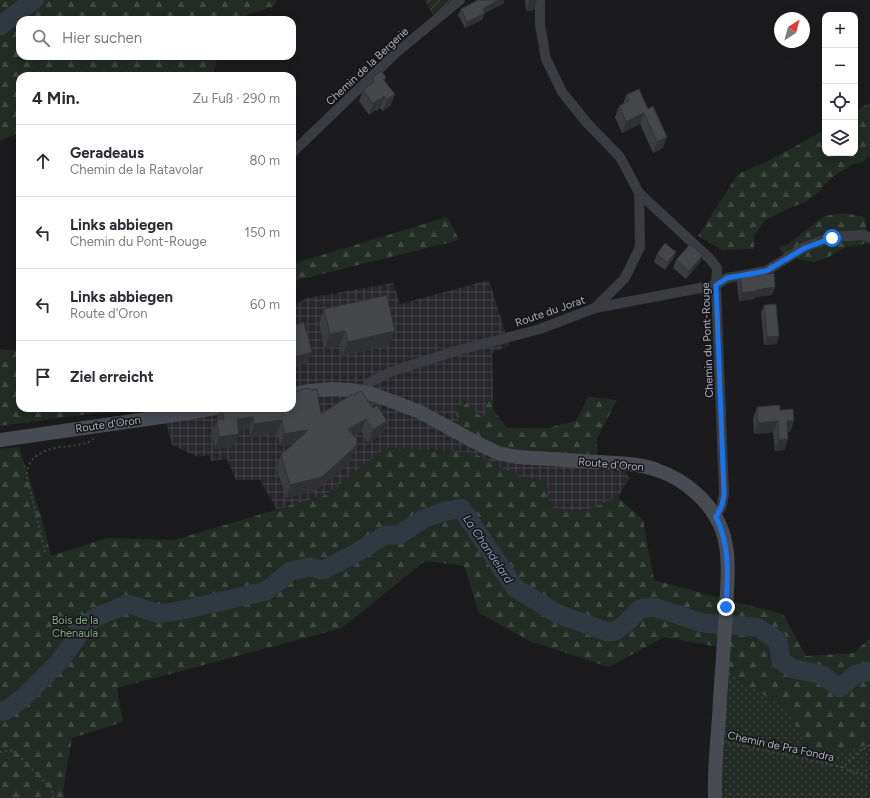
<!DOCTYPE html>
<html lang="de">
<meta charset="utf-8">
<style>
:root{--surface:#fff;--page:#f2f2f3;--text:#2b2b33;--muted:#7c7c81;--line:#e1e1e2}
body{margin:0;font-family:Figtree,sans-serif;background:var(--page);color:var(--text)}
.controls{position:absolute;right:12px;top:12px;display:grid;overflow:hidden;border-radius:8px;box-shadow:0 2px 10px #0003}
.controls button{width:36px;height:36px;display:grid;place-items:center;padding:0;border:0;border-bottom:1px solid var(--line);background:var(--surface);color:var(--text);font:20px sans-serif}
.compass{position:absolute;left:774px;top:12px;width:36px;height:36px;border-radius:50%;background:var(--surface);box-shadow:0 2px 10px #0003;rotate:36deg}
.stop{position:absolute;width:12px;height:12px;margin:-9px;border:3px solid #1a73e8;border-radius:50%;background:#fff}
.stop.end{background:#1a73e8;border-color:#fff;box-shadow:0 1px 4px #0008}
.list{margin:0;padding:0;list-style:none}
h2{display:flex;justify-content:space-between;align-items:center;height:52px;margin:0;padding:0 16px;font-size:17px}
h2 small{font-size:13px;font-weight:400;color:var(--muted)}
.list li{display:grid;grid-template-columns:26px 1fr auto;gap:12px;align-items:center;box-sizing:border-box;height:72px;padding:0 16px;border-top:1px solid var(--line)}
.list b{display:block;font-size:15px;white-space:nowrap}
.list p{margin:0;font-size:13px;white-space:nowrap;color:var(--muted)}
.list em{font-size:13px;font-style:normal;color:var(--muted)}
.icon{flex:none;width:22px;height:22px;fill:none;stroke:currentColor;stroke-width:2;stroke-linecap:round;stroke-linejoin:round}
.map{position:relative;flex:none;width:870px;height:798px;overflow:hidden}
.search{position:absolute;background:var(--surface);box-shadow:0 2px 10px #0003;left:16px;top:16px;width:280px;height:44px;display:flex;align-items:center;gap:10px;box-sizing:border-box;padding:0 14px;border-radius:12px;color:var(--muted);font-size:15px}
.panel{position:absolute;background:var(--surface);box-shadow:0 2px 10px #0003;left:16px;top:72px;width:280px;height:340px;border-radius:12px}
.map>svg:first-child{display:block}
</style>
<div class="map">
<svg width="870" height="798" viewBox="0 0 870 798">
<defs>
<pattern id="industrial-grid" width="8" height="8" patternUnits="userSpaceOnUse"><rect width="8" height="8" fill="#27262a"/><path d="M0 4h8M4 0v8" fill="none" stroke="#444347"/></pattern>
<pattern id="grass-dots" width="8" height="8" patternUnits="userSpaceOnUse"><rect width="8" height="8" fill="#222c24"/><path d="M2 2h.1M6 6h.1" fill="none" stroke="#3f4842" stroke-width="1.8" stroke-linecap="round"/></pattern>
<pattern id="forest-firs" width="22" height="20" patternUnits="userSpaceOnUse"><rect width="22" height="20" fill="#222c24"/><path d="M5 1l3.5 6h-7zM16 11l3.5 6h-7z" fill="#3f4842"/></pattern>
<pattern id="garden-furrows" width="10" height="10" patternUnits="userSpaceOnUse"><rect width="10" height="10" fill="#222c24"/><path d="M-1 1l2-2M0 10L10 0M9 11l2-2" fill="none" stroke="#3f4842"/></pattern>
</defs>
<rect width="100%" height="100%" fill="#1b1b1d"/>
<polygon fill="url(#industrial-grid)" points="489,280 509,345 492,353 493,401 486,400 486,416 480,416 466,403 454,407 520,450 597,454 601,470 624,470 629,478 618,497 590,509 571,511 549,507 547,482 519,476 495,465 474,453 386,448 326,495 277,510 260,480 236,480 227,459 211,461 209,455 198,457 172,445 162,408 292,408 292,306 307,298 393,283 400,304"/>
<polygon fill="url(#grass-dots)" points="728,672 786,709 810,751 857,749 870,742 870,798 720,798"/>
<g fill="url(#forest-firs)">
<polygon points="0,0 277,0 274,6 232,20 20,20 20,56 218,56 213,76 20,76 20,132 0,141"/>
<polygon points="870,102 870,155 864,161 854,164 838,173 828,181 818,192 806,202 792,207 765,220 754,236 754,249 722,250 698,236 738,174 768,161 825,130 825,153 855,153 855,112"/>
<polygon points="843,213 865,217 867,243 856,246 846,247 828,257 814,262 784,256 778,247 787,245 824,216"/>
<polygon points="447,217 459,240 294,281 292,272 292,264"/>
<polygon points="0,349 20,351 20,408 134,408 0,426"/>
<polygon points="588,397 617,400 597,439 597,454 520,450 497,446 460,426 454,407 466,403 480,416 486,416 486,400 493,401 493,409 507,428 547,428 576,421"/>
<polygon points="19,447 41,516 51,556 107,538 174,540 326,495 386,448 474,453 495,465 519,476 547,482 549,507 571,511 590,509 618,497 643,520 654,580 720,598 718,647 664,637 609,667 530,641 479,613 464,566 425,561 342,628 117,688 123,722 72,738 63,791 64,798 0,798 0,449"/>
<polygon points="731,601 783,614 806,656 854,653 870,638 870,742 857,749 810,751 786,709 728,672"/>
</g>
<polygon fill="url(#garden-furrows)" points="425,0 456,0 434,17"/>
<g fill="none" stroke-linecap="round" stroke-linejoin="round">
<g stroke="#303942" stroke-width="19">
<polyline points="0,26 34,0"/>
<polyline points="0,712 7,710 23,698 59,662 83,629 94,618 128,604 159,614 183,610 266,591 291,571 310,567 323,570 353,555 385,535 399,535 425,518 443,512 461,508 515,588 558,614 608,632 616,631 627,622 640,609 654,607 703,623 757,627 778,641 781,661 794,669 822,675 840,688 856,674 870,671"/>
</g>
<g stroke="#414349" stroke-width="2" stroke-dasharray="2 3" stroke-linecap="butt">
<path d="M45,552L27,477C27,473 27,468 29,465C37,448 61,447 77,445C84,444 89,443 94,438"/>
<polyline points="728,743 842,767 859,751 870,745"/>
<polyline points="0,752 13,750 52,789 53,798"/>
<polyline points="842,767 853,772 870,777"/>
</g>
<g stroke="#3b3c42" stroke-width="10">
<polyline points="292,153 397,52 460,0"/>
<polyline points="639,193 710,259 717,268 716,285 724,494 722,505 716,517"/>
<polyline points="595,308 716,285 727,278 766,271 805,247 832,237 864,235 870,238"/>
<polyline points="363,392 369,383 390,372 456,351 540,329 595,308 625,278 640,247 639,193 620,157 587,123 562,92 546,59 540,25 540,0"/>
</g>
<g stroke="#494b52" stroke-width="14">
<path d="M292,394L310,391L332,389L349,390L363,392L378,396L420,412L475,442L498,453L517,457L616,463C630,464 644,465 657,470C686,480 711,502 722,530C731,555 727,585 726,611C724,646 721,681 719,717C717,744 714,771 715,798"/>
<polyline points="0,440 175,415 216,408"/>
</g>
</g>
<g fill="#3b3c40">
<polygon points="478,0 504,0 504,3 485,13 482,20 465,28 458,15 461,9"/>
<polygon points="525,0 537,0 534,10 526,11"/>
<polygon points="386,77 384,81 391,105 383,111 380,108 376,111 375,110 369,115 359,101 363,90 370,85 372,78"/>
<polygon points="639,89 663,148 653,153 640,124 622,133 615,117 619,106 623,104 626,95"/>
<polygon points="657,254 673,259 665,270 654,262"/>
<polygon points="676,260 700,262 686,279 673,268"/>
<polygon points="740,275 755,275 775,287 772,295 755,297 754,299 739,301 737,283"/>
<polygon points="764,305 777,344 764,345 761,312"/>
<polygon points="324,309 389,346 342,356 340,345 324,349 319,323"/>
<polygon points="310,390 321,414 353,395 373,408 387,421 383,433 368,443 361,431 354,436 352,457 350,461 317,490 286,498 276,467 281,455 292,445 280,446 277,433 250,437 249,429 239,431 239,434 234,446 215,449 212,432 217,420 217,417 220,408 292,408"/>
<polygon points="757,407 780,410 794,421 790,432 788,432 788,439 784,450 775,451 773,432 754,434 753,418"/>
</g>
<g fill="#303134">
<polygon points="498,0 504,0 504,3 480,15 483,9"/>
<polygon points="529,0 537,0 534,10 526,11"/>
<polygon points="485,13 482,20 465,28 467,22"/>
<polygon points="395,94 391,105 383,111 387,100"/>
<polygon points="384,96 380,108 376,111 380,100"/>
<polygon points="379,99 375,110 369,115 373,104"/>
<polygon points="644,113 640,124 622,133 626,122"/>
<polygon points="667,137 663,148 653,153 657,142"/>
<polygon points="676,252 673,259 665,270 667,263"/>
<polygon points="703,255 700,262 686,279 689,271"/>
<polygon points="775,287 772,295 755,297 754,299 739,301 742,293 756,290"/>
<polygon points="345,331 340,345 324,349 330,334"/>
<polygon points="395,331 389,346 342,356 348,342"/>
<polygon points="779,336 777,344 764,345 767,337"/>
<polygon points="312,352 308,363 292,368 292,358"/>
<polygon points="253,417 249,429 232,432 237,419"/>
<polygon points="366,419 361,431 344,442 348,429"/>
<polygon points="282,420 277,433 250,437 254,424"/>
<polygon points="387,421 383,433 368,443 373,430"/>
<polygon points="778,421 773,432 754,434 758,423"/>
<polygon points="787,421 794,421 790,432 783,432"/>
<polygon points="308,430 304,443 280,446 284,434"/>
<polygon points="239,434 234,446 215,449 219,437"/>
<polygon points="788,439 784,450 775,451 779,440"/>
<polygon points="357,444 352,457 350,461 317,490 286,498 290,485"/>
</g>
<g fill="#45464a" stroke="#303134">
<polygon points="478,0 498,0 483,9 485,13 467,22 461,9"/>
<polygon points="381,71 386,77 383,79 395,94 387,100 384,96 380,100 379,99 373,104 363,90 375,81 372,78"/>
<polygon points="639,89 648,109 653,106 667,137 657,142 644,113 626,122 619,106 629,101 626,95"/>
<polygon points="665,243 676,252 667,263 657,254"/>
<polygon points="690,244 703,255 689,271 676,260"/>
<polygon points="754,273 755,275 774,273 775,287 756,290 757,291 742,293 740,275"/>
<polygon points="387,295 395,331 348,342 345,331 330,334 324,309"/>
<polygon points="776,304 779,336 767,337 764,305"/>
<polygon points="304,322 312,352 292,358 292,326"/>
<polygon points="309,388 310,390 317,389 321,414 352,394 353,395 361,391 373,408 377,405 387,421 373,430 366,419 348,429 357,439 357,444 354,448 322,477 290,485 281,455 308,430 284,434 282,420 254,424 253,417 237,419 239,434 219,437 217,420 224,419 222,408 292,408 292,392"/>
<polygon points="780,405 780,410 793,409 794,421 787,421 788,439 779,440 778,421 758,423 757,407"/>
</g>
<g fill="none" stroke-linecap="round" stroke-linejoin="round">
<path stroke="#1a73e8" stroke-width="5" d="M726,607C728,575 730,546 716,517L722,505L724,494L716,285L727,278L766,271L805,248L832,238"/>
</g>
<g text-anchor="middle" stroke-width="3" stroke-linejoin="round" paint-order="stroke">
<g font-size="11" fill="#adb1bd" stroke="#161518">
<text transform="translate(367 66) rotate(-43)" y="4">Chemin de la Bergerie</text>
<text transform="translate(550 311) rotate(-19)" y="4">Route du Jorat</text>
<text transform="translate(707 340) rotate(-92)" y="4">Chemin du Pont-Rouge</text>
<text transform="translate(108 424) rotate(-8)" y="4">Route d'Oron</text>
<text transform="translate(611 464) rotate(5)" y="4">Route d'Oron</text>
<text transform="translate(781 746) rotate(12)" y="4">Chemin de Pra Fondra</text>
</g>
<g font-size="11" fill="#84a887" stroke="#161518">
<text x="75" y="624">Bois de la<tspan x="75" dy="13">Chenaula</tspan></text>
</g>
<g font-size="12" font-style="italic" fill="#849db8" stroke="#161518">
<text transform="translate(488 549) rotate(56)" y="4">La Chandelard</text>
</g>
</g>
</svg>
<div class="controls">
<button>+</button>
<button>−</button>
<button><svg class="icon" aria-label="locate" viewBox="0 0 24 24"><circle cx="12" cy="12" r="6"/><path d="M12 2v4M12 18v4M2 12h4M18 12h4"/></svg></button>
<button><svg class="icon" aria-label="layers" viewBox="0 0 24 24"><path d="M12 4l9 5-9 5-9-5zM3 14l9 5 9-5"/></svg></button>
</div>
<svg class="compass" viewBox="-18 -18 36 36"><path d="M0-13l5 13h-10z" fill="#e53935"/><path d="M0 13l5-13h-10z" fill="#7c7c81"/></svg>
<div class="stop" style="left:832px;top:238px"></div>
<div class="stop end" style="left:726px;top:607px"></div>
<div class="search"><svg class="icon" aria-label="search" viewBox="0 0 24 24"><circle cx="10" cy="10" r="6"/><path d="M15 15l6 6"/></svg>Hier suchen</div>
<section class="panel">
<h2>4 Min.<small>Zu Fuß · 290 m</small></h2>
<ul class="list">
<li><svg class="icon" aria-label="ahead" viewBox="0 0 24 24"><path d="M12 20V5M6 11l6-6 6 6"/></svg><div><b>Geradeaus</b><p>Chemin de la Ratavolar</p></div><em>80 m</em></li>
<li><svg class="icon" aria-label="left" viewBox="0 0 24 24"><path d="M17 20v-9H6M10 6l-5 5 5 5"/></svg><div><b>Links abbiegen</b><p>Chemin du Pont-Rouge</p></div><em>150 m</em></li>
<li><svg class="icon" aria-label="left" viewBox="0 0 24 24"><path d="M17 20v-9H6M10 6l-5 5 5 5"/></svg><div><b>Links abbiegen</b><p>Route d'Oron</p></div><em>60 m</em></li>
<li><svg class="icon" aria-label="arrive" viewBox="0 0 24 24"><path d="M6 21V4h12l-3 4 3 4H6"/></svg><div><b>Ziel erreicht</b></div></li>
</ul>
</section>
</div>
